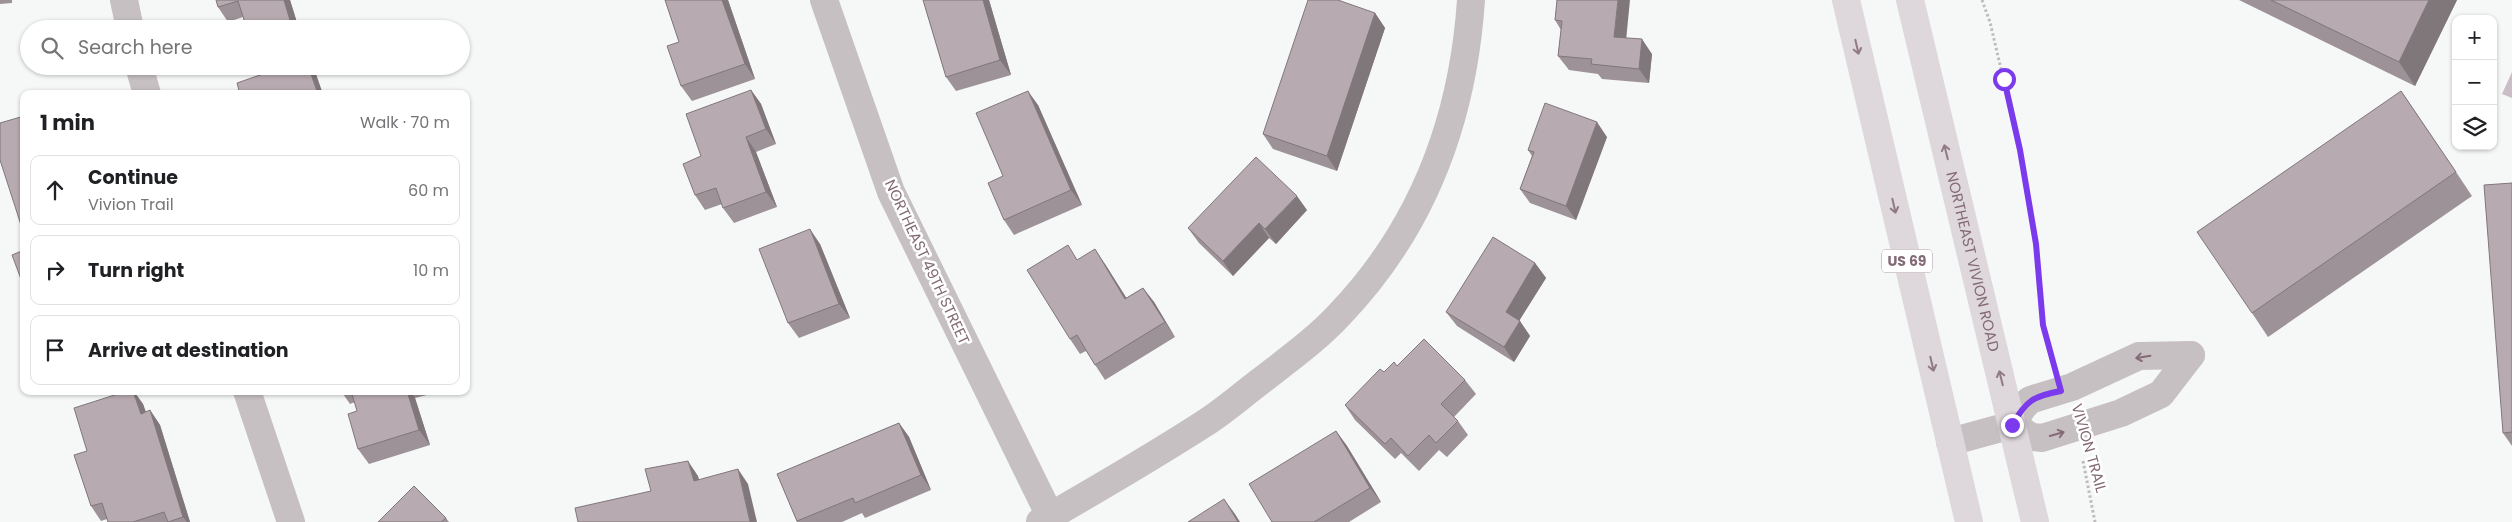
<!DOCTYPE html>
<meta charset="utf-8">
<style>
:root{--surface:#fff;--page:#f2f2f2;--text:#202124;--muted:#757577;--line:#e0e0e0}
body{margin:0;font-family:Poppins,sans-serif;background:var(--page);color:var(--text)}
.controls{position:absolute;right:15px;top:15px;display:grid;overflow:hidden;border-radius:10px;box-shadow:0 1px 4px #0004}
.controls button{width:45px;height:45px;display:grid;place-items:center;padding:0;border:0;border-bottom:1px solid var(--line);background:var(--surface);color:var(--text);font:25px sans-serif}
.stop{position:absolute;width:15px;height:15px;margin:-11px;border:4px solid #7c3aed;border-radius:50%;background:#fff}
.stop.end{background:#7c3aed;border-color:#fff;box-shadow:0 1px 5px #0008}
.list{margin:0;padding:0;list-style:none}
h2{display:flex;justify-content:space-between;align-items:center;height:65px;margin:0;padding:0 20px;font-size:21px}
h2 small{font-size:16px;font-weight:400;color:var(--muted)}
.list li{display:grid;grid-template-columns:32px 1fr auto;gap:15px;align-items:center;box-sizing:border-box;height:70px;margin:0 10px 10px;padding:0 10px;border:1px solid var(--line);border-radius:10px}
.list b{display:block;font-size:19px;white-space:nowrap}
.list p{margin:0;font-size:16px;white-space:nowrap;color:var(--muted)}
.list em{font-size:16px;font-style:normal;color:var(--muted)}
.icon{flex:none;width:28px;height:28px;fill:none;stroke:currentColor;stroke-width:2;stroke-linecap:round;stroke-linejoin:round}
.map{position:relative;flex:none;width:2512px;height:522px;overflow:hidden}
.search{position:absolute;background:var(--surface);box-shadow:0 1px 4px #0004;left:20px;top:20px;width:450px;height:55px;display:flex;align-items:center;gap:12px;box-sizing:border-box;padding:0 18px;border-radius:28px;color:var(--muted);font-size:19px}
.panel{position:absolute;background:var(--surface);box-shadow:0 1px 4px #0004;left:20px;top:90px;width:450px;height:305px;border-radius:10px}
.map>svg:first-child{display:block}
</style>
<div class="map">
<svg width="2512" height="522" viewBox="0 0 2512 522">
<rect width="100%" height="100%" fill="#f6f8f8"/>
<polygon fill="#cabdc6" points="2512,72 2512,98 2502,94"/>
<g fill="none" stroke-linecap="round" stroke-linejoin="round">
<g stroke="#bfbabc" stroke-width="3" stroke-dasharray="2.5 2.5" stroke-linecap="butt">
<polyline points="1982,0 1990,22 2020,150 2036,244 2043,325 2051,359"/>
<polyline points="2083,461 2095,522"/>
</g>
<g stroke="#c7c0c3" stroke-width="28">
<polyline points="124,0 130,29"/>
<polyline points="824,0 891,192 1050,516"/>
<polyline points="139,66 147,94"/>
<polyline points="247,391 291,522"/>
<polyline points="2012,425 2032,437 2042,438 2121,413 2161,394 2191,355"/>
<polyline points="1950,442 2012,425 2023,407 2030,400 2072,387 2139,356 2191,355"/>
<path d="M1040,522C1094,491 1149,459 1202,425C1223,412 1242,395 1262,380C1289,359 1317,339 1340,314C1423,227 1463,119 1471,0"/>
</g>
<g stroke="#ded7db" stroke-width="28">
<polyline points="1846,0 1969,522"/>
<path id="s1" d="M1910,0L2035,522"/>
</g>
</g>
<g fill="#9d9297">
<polygon points="0,0 12,0 12,3 0,4"/>
<polygon points="216,0 290,0 299,29 247,29 243,17 228,22 218,7"/>
<polygon points="665,0 728,0 755,79 692,101 681,86 679,42"/>
<polygon points="923,0 989,0 1011,75 956,91 946,77"/>
<polygon points="1557,0 1626,38 1652,54 1649,83 1602,79 1598,74 1569,70 1558,56 1561,30 1555,20"/>
<polygon points="2239,0 2457,0 2415,86"/>
<polygon points="1375,13 1385,28 1337,171 1273,149 1263,134"/>
<polygon points="751,90 761,104 776,144 756,152 777,207 734,223 723,208 722,204 705,210 695,195 701,156"/>
<polygon points="2401,91 2472,196 2268,337 2252,313"/>
<polygon points="1038,105 1082,205 1014,235 1004,220 1003,176"/>
<polygon points="1607,137 1576,220 1530,203 1520,189 1532,156 1528,150"/>
<polygon points="2512,183 2512,446 2503,433"/>
<polygon points="1307,210 1276,244 1269,238 1233,276 1199,243 1188,228"/>
<polygon points="820,244 850,318 799,338 788,323"/>
<polygon points="1535,263 1546,278 1519,320 1530,336 1514,362 1457,326 1446,312"/>
<polygon points="1105,264 1126,298 1143,288 1154,302 1175,337 1105,380 1086,351 1080,354 1070,339"/>
<polygon points="1397,366 1465,380 1476,394 1454,417 1458,421 1468,435 1447,457 1439,450 1419,471 1401,453 1395,459 1355,420 1345,405 1384,372"/>
<polygon points="127,391 134,391 143,404 146,412 150,410 160,425 190,522 108,522 107,519 101,521 91,506 87,451"/>
<polygon points="341,391 426,391 427,395 415,398 430,445 369,464 358,449 357,411 355,402 350,404"/>
<polygon points="899,423 909,437 931,490 865,518 862,513 842,522 797,522 777,474"/>
<polygon points="1336,431 1347,446 1381,502 1349,522 1272,522"/>
<polygon points="446,518 449,522 378,522"/>
</g>
<g fill="#80777b">
<polygon points="284,0 290,0 299,29 293,29 292,27"/>
<polygon points="722,0 728,0 755,79 745,64"/>
<polygon points="983,0 989,0 1011,75 1000,60"/>
<polygon points="1618,0 1630,0 1625,51 1614,37"/>
<polygon points="2429,0 2457,0 2415,86 2399,62"/>
<polygon points="1375,13 1385,28 1337,171 1327,156"/>
<polygon points="1642,39 1652,54 1649,83 1639,69"/>
<polygon points="308,66 311,66 316,74 323,94 318,94"/>
<polygon points="751,90 761,104 776,144 766,129"/>
<polygon points="1028,91 1038,105 1082,205 1071,190"/>
<polygon points="2401,91 2417,115 2472,196 2456,172"/>
<polygon points="1597,122 1607,137 1576,220 1566,206"/>
<polygon points="746,137 756,152 777,207 766,192"/>
<polygon points="1297,196 1307,210 1276,244 1265,229"/>
<polygon points="1259,223 1269,238 1233,276 1223,261"/>
<polygon points="810,229 820,244 850,318 839,304"/>
<polygon points="1095,249 1105,264 1136,313 1125,299"/>
<polygon points="1535,263 1546,278 1516,326 1506,312"/>
<polygon points="1143,288 1154,302 1175,337 1165,322"/>
<polygon points="1520,321 1530,336 1514,362 1504,347"/>
<polygon points="133,391 143,404 151,428 141,414"/>
<polygon points="407,391 410,391 415,398 430,445 419,430"/>
<polygon points="150,410 160,425 190,522 187,522 183,517"/>
<polygon points="899,423 909,437 931,490 921,475"/>
<polygon points="1336,431 1347,446 1381,502 1370,488"/>
<polygon points="688,461 698,476 704,496 694,481"/>
<polygon points="738,469 748,484 757,522 750,522"/>
<polygon points="1224,499 1235,514 1240,522 1238,522"/>
</g>
<g fill="#b7aab0" stroke="#80777b">
<polygon points="216,0 284,0 292,27 288,29 247,29 238,1 218,7"/>
<polygon points="665,0 722,0 745,64 681,86 667,46 679,42"/>
<polygon points="923,0 983,0 1000,60 946,77"/>
<polygon points="1308,0 1338,0 1375,13 1327,156 1263,134"/>
<polygon points="1557,0 1618,0 1614,37 1642,39 1639,69 1591,64 1592,59 1558,56 1562,21 1555,20"/>
<polygon points="2271,0 2429,0 2399,62"/>
<polygon points="286,66 308,66 318,94 240,94 237,83"/>
<polygon points="751,90 766,129 746,137 766,192 723,208 716,188 695,195 683,164 701,156 686,114"/>
<polygon points="1028,91 1071,190 1004,220 988,183 1003,176 976,113"/>
<polygon points="2401,91 2456,172 2252,313 2197,232"/>
<polygon points="1545,103 1597,122 1566,206 1520,189 1534,152 1528,150"/>
<polygon points="24,116 24,227 22,228 0,160 0,123"/>
<polygon points="1256,157 1297,196 1265,229 1259,223 1223,261 1188,228"/>
<polygon points="2512,183 2512,432 2503,433 2484,185"/>
<polygon points="810,229 839,304 788,323 759,249"/>
<polygon points="1493,237 1535,263 1506,312 1520,321 1504,347 1446,312"/>
<polygon points="1068,245 1077,260 1095,249 1125,299 1143,288 1165,322 1095,365 1077,335 1070,339 1027,270"/>
<polygon points="24,250 24,287 12,255"/>
<polygon points="1424,339 1465,380 1441,404 1458,421 1436,443 1429,435 1408,456 1391,438 1385,444 1345,405 1380,369 1384,372 1394,362 1397,366"/>
<polygon points="127,391 133,391 141,414 150,410 183,517 168,522 164,512 133,522 108,522 102,503 91,506 74,455 87,451 74,408"/>
<polygon points="351,391 407,391 419,430 358,449 348,414 357,411"/>
<polygon points="899,423 921,475 855,503 853,498 797,521 777,474"/>
<polygon points="1336,431 1370,488 1314,522 1272,522 1249,484"/>
<polygon points="688,461 694,481 738,469 750,522 578,522 575,508 651,491 645,469"/>
<polygon points="414,486 446,518 441,522 378,522"/>
<polygon points="1224,499 1238,522 1188,522"/>
</g>
<defs><path id="oneway-shaft" d="M-6 0H5M1.5-3L5.5 0L1.5 3" fill="none" stroke-width="1.6" stroke-linecap="round" stroke-linejoin="round" transform="scale(1.25)"/></defs>
<g stroke="#917a85">
<use href="#oneway-shaft" transform="translate(1857 47) rotate(77)"/>
<use href="#oneway-shaft" transform="translate(1946 152) rotate(-104)"/>
<use href="#oneway-shaft" transform="translate(1894 206) rotate(77)"/>
<use href="#oneway-shaft" transform="translate(1932 364) rotate(77)"/>
<use href="#oneway-shaft" transform="translate(2001 378) rotate(-104)"/>
</g>
<g stroke="#836a76">
<use href="#oneway-shaft" transform="translate(2143 357) rotate(171)"/>
<use href="#oneway-shaft" transform="translate(2057 434) rotate(-16)"/>
</g>
<g fill="none" stroke-linecap="round" stroke-linejoin="round">
<path stroke="#7c3aed" stroke-width="6" d="M2004,79L2020,150L2036,244L2043,325L2061,391C2033,396 2026,401 2012,425"/>
</g>
<g text-anchor="middle" stroke-width="5" stroke-linejoin="round" paint-order="stroke">
<rect fill="#fff" stroke="#a8979f" stroke-width="1" x="1882" y="249.5" width="50" height="23" rx="4"/>
<g font-size="14" font-weight="bold" fill="#836a76">
<text x="1907" y="266">US 69</text>
</g>
<g font-size="15" fill="#836a76" stroke="#fff">
<text dy="5" stroke="none"><textPath href="#s1" startOffset="269">NORTHEAST VIVION ROAD</textPath></text>
<text transform="translate(927 262) rotate(65)" y="5">NORTHEAST 49TH STREET</text>
<text transform="translate(2089 448) rotate(74)" y="5">VIVION TRAIL</text>
</g>
</g>
</svg>
<div class="controls">
<button>+</button>
<button>−</button>
<button><svg class="icon" aria-label="layers" viewBox="0 0 24 24"><path d="M12 4l9 5-9 5-9-5zM3 14l9 5 9-5"/></svg></button>
</div>
<div class="stop" style="left:2004px;top:79px"></div>
<div class="stop end" style="left:2012px;top:425px"></div>
<div class="search"><svg class="icon" aria-label="search" viewBox="0 0 24 24"><circle cx="10" cy="10" r="6"/><path d="M15 15l6 6"/></svg>Search here</div>
<section class="panel">
<h2>1 min<small>Walk · 70 m</small></h2>
<ul class="list">
<li><svg class="icon" aria-label="ahead" viewBox="0 0 24 24"><path d="M12 20V5M6 11l6-6 6 6"/></svg><div><b>Continue</b><p>Vivion Trail</p></div><em>60 m</em></li>
<li><svg class="icon" aria-label="right" viewBox="0 0 24 24"><path d="M7 20v-9h11M14 6l5 5-5 5"/></svg><div><b>Turn right</b></div><em>10 m</em></li>
<li><svg class="icon" aria-label="arrive" viewBox="0 0 24 24"><path d="M6 21V4h12l-3 4 3 4H6"/></svg><div><b>Arrive at destination</b></div></li>
</ul>
</section>
</div>
